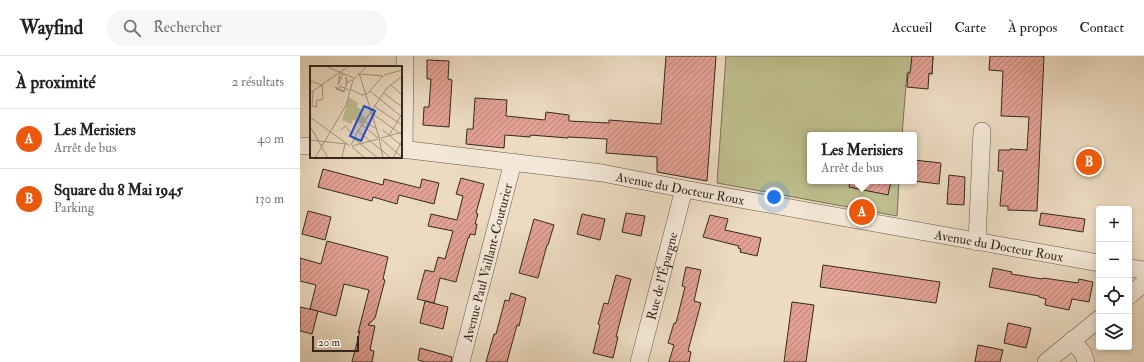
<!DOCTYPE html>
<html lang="fr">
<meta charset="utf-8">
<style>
:root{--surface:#fff;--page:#f6f6f6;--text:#202124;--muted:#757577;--line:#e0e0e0;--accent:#ea580c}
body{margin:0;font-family:"IM FELL Double Pica",serif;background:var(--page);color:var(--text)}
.controls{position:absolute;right:12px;bottom:12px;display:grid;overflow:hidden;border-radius:4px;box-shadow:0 2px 6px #0003}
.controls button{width:36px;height:36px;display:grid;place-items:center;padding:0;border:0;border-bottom:1px solid var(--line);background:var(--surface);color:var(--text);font:20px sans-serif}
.scale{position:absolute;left:12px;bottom:10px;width:47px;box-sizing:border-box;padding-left:4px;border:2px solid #36281f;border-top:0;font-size:11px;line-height:14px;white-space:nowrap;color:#36281f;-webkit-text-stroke:3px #f3e8d7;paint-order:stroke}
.you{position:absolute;left:474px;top:141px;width:14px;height:14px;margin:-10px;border:3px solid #fff;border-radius:50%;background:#1a73e8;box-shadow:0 0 0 6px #1a73e833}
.badge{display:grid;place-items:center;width:26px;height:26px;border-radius:50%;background:var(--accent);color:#fff;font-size:13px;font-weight:700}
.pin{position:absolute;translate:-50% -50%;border:2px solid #fff;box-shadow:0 1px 4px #0006}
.popup{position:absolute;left:507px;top:76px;width:110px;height:52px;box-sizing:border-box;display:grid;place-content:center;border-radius:4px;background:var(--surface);filter:drop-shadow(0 1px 3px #0005);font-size:13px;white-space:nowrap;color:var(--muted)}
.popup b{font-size:15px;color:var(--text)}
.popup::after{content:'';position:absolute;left:50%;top:100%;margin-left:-8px;border:8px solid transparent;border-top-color:var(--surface)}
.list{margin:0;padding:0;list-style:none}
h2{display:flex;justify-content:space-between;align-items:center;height:52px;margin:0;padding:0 16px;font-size:17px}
h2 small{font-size:13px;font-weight:400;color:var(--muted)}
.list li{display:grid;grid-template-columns:26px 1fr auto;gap:12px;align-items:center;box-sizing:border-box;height:60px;padding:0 16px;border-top:1px solid var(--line)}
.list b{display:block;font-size:15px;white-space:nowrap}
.list p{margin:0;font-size:13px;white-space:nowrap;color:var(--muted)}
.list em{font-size:13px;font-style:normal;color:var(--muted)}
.icon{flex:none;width:22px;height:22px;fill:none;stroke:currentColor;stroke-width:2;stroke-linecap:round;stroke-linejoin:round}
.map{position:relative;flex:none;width:844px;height:306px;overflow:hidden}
header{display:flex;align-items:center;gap:24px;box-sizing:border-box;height:56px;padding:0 20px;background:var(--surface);border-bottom:1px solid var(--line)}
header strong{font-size:19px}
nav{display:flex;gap:22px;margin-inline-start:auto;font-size:14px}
.search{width:280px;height:36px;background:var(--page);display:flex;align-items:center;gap:10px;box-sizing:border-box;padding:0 14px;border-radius:22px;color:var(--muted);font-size:15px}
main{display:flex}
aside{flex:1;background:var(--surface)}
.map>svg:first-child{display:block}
</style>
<header>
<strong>Wayfind</strong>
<div class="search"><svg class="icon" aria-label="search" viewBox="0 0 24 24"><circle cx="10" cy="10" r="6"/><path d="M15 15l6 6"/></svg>Rechercher</div>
<nav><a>Accueil</a><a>Carte</a><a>À propos</a><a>Contact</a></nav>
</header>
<main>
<aside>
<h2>À proximité<small>2 résultats</small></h2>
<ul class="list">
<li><span class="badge">A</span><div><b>Les Merisiers</b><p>Arrêt de bus</p></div><em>40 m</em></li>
<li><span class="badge">B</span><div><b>Square du 8 Mai 1945</b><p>Parking</p></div><em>130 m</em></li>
</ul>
</aside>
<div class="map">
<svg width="844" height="306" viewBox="0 0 844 306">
<defs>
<pattern id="building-hatch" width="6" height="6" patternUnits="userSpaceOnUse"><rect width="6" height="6" fill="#e2a193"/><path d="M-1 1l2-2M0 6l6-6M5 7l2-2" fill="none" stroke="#b88377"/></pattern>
</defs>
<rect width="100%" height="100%" fill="#ecdbc1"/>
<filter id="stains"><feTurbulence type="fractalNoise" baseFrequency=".005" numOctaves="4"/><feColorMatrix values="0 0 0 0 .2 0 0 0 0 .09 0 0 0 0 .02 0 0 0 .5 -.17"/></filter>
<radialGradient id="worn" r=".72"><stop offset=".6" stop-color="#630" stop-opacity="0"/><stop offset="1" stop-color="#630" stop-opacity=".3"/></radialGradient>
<polygon fill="#bfbe8d" stroke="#7a7356" points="426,0 633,0 632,18 607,16 602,79 510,79 510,125 599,125 597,160 417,127"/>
<g fill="url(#building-hatch)" stroke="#36281f">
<polygon points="366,0 416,0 407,125 357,116 357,101 306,97 307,83 268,81 268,82 230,79 230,81 205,79 204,92 166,88 167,73 173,73 175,42 207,44 206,60 245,64 246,56 269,59 269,65 309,67 309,64 361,68"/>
<polygon points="612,0 633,0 632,18 629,17 628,33 607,31 608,17 610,17"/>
<polygon points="690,0 744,0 737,155 708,154 708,150 700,150 703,115 698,115 699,94 710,94 710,93 727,94 729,61 701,60 703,15 689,14"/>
<polygon points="127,4 149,5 148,23 152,24 149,71 123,69 124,51 129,51 131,23 127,23"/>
<polygon points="614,104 641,107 639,128 614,125"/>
<polygon points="23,113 83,129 84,123 120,132 122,123 139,127 134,148 99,139 97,148 73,141 72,145 18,131"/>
<polygon points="649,119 665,121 664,149 647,148"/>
<polygon points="161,122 184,128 176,157 178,158 175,168 177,168 175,179 170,178 169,182 168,182 156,226 140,222 134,247 117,243 125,214 134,216 138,201 145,203 153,175 128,170 131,158 157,164 163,140 156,138"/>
<polygon points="550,125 591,125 588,139 549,131"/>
<polygon points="8,155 31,161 25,184 2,178"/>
<polygon points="326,157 345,160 341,180 322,176"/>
<polygon points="741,157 785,163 783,176 739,169"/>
<polygon points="282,158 305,163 300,184 277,178"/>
<polygon points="410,159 428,163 425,174 461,182 457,200 440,196 441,193 438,192 439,190 403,181"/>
<polygon points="234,163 254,169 248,189 247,189 238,222 219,217"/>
<polygon points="27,185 88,201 83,223 85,224 75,262 68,269 75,270 70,294 74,295 72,306 52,306 60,275 58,277 69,234 44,228 36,260 10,253 16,229 0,225 0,202 21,208"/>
<polygon points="523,209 640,226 636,247 520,231"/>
<polygon points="386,211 401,214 394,245 401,247 388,295 391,296 389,306 369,306 374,289 368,287 374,267 376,267 385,231 382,230"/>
<polygon points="693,212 712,216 711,218 742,223 743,222 778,227 779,223 793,226 789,246 772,243 769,254 745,249 746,243 739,241 739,240 689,231"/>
<polygon points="316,219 331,223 316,281 318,281 313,302 293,297 300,269 298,268 304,247 308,248"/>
<polygon points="211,237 226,242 219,270 217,269 207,306 186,306 194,278 196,278 205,244 209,245"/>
<polygon points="125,245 148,251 143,273 120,267"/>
<polygon points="492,246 514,249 506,306 484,306"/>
<polygon points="0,251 18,255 12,278 0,275"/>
<polygon points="708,267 731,272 726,292 704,287"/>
<polygon points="678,289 703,294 700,306 675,306"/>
<polygon points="120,292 152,301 151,306 125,306 118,304"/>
</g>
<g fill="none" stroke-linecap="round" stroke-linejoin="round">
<defs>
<g id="minor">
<polyline points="0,90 11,90"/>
<path id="s1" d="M101,93L302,117L384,133L799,207"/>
<polyline points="104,93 105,0"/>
<polyline points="677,186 682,75"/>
<polyline points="829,212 844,214"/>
<polyline points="829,240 844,227"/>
<polyline points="772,284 783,297 786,306"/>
<path id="s2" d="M161,306L213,106"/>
<path id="s3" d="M339,306L384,133"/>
<polyline points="746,306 799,263"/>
</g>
</defs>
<use href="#minor" stroke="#645548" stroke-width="18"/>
<use href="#minor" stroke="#f3e8d7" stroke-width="17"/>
</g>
<g text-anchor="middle" stroke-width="4" stroke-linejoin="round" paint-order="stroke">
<g font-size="13" fill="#36281f" stroke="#f3e8d7">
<text dy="5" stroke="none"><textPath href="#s1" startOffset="282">Avenue du Docteur Roux</textPath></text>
<text dy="5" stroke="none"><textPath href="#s1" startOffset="606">Avenue du Docteur Roux</textPath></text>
<text dy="5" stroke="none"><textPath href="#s2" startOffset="103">Avenue Paul Vaillant-Couturier</textPath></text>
<text dy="5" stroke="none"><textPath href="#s3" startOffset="89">Rue de l'Épargne</textPath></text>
</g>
</g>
<g transform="translate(10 10)">
<rect width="92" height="92" fill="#ecdbc1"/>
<path d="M39,31L48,37L47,41L52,44L50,47L56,52L52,58L43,54L41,58L32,54Z" fill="#bfbe8d"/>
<path fill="none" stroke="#a39380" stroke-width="1" d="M15,0L44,12M30,6L29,12L31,13L33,7M49,7L69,71M50,8L73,10M74,9L92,4M29,12L28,19L31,13M0,15L12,19L13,33L6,35L7,41L2,40L3,25M36,19V11L38,17M81,19L92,29M27,23L25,21L34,25M28,23H26L34,26L37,17L42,14M40,23L52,29L57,28M28,24L30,20L39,24M60,25L92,51M0,27L39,0M74,27L92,41M57,28L73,10M64,40L92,59M63,48L92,69M0,51L40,80M55,56L67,63M52,59L68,72M0,60L18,92M31,64L35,60L40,66M73,64L92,80M48,65L81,92M79,69L92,48M43,72L68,92M71,72L92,66M71,73L92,91M0,74L37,78M70,74L69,71L73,92M41,79L48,65L76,23L92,10M42,80L68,73M42,81L55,92M5,92L36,39L43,14L57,0M16,92H32M32,92L35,78M83,92L92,75"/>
<path fill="#1d4ed8" fill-opacity="0.15" stroke="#1d4ed8" stroke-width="2" d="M54,40L65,45L51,75L40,70Z"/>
<rect width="92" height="92" fill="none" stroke="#36281f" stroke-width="2"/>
</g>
<rect width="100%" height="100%" filter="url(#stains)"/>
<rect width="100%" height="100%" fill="url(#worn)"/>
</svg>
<div class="controls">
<button>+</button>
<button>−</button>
<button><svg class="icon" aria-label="locate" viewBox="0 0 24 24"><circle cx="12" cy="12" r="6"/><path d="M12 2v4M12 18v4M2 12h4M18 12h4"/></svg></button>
<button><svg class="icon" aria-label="layers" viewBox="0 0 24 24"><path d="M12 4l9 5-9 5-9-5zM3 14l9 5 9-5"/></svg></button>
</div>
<div class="scale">20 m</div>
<div class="you"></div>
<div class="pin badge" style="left:562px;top:156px">A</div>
<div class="popup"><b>Les Merisiers</b>Arrêt de bus</div>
<div class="pin badge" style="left:789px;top:106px">B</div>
</div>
</main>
